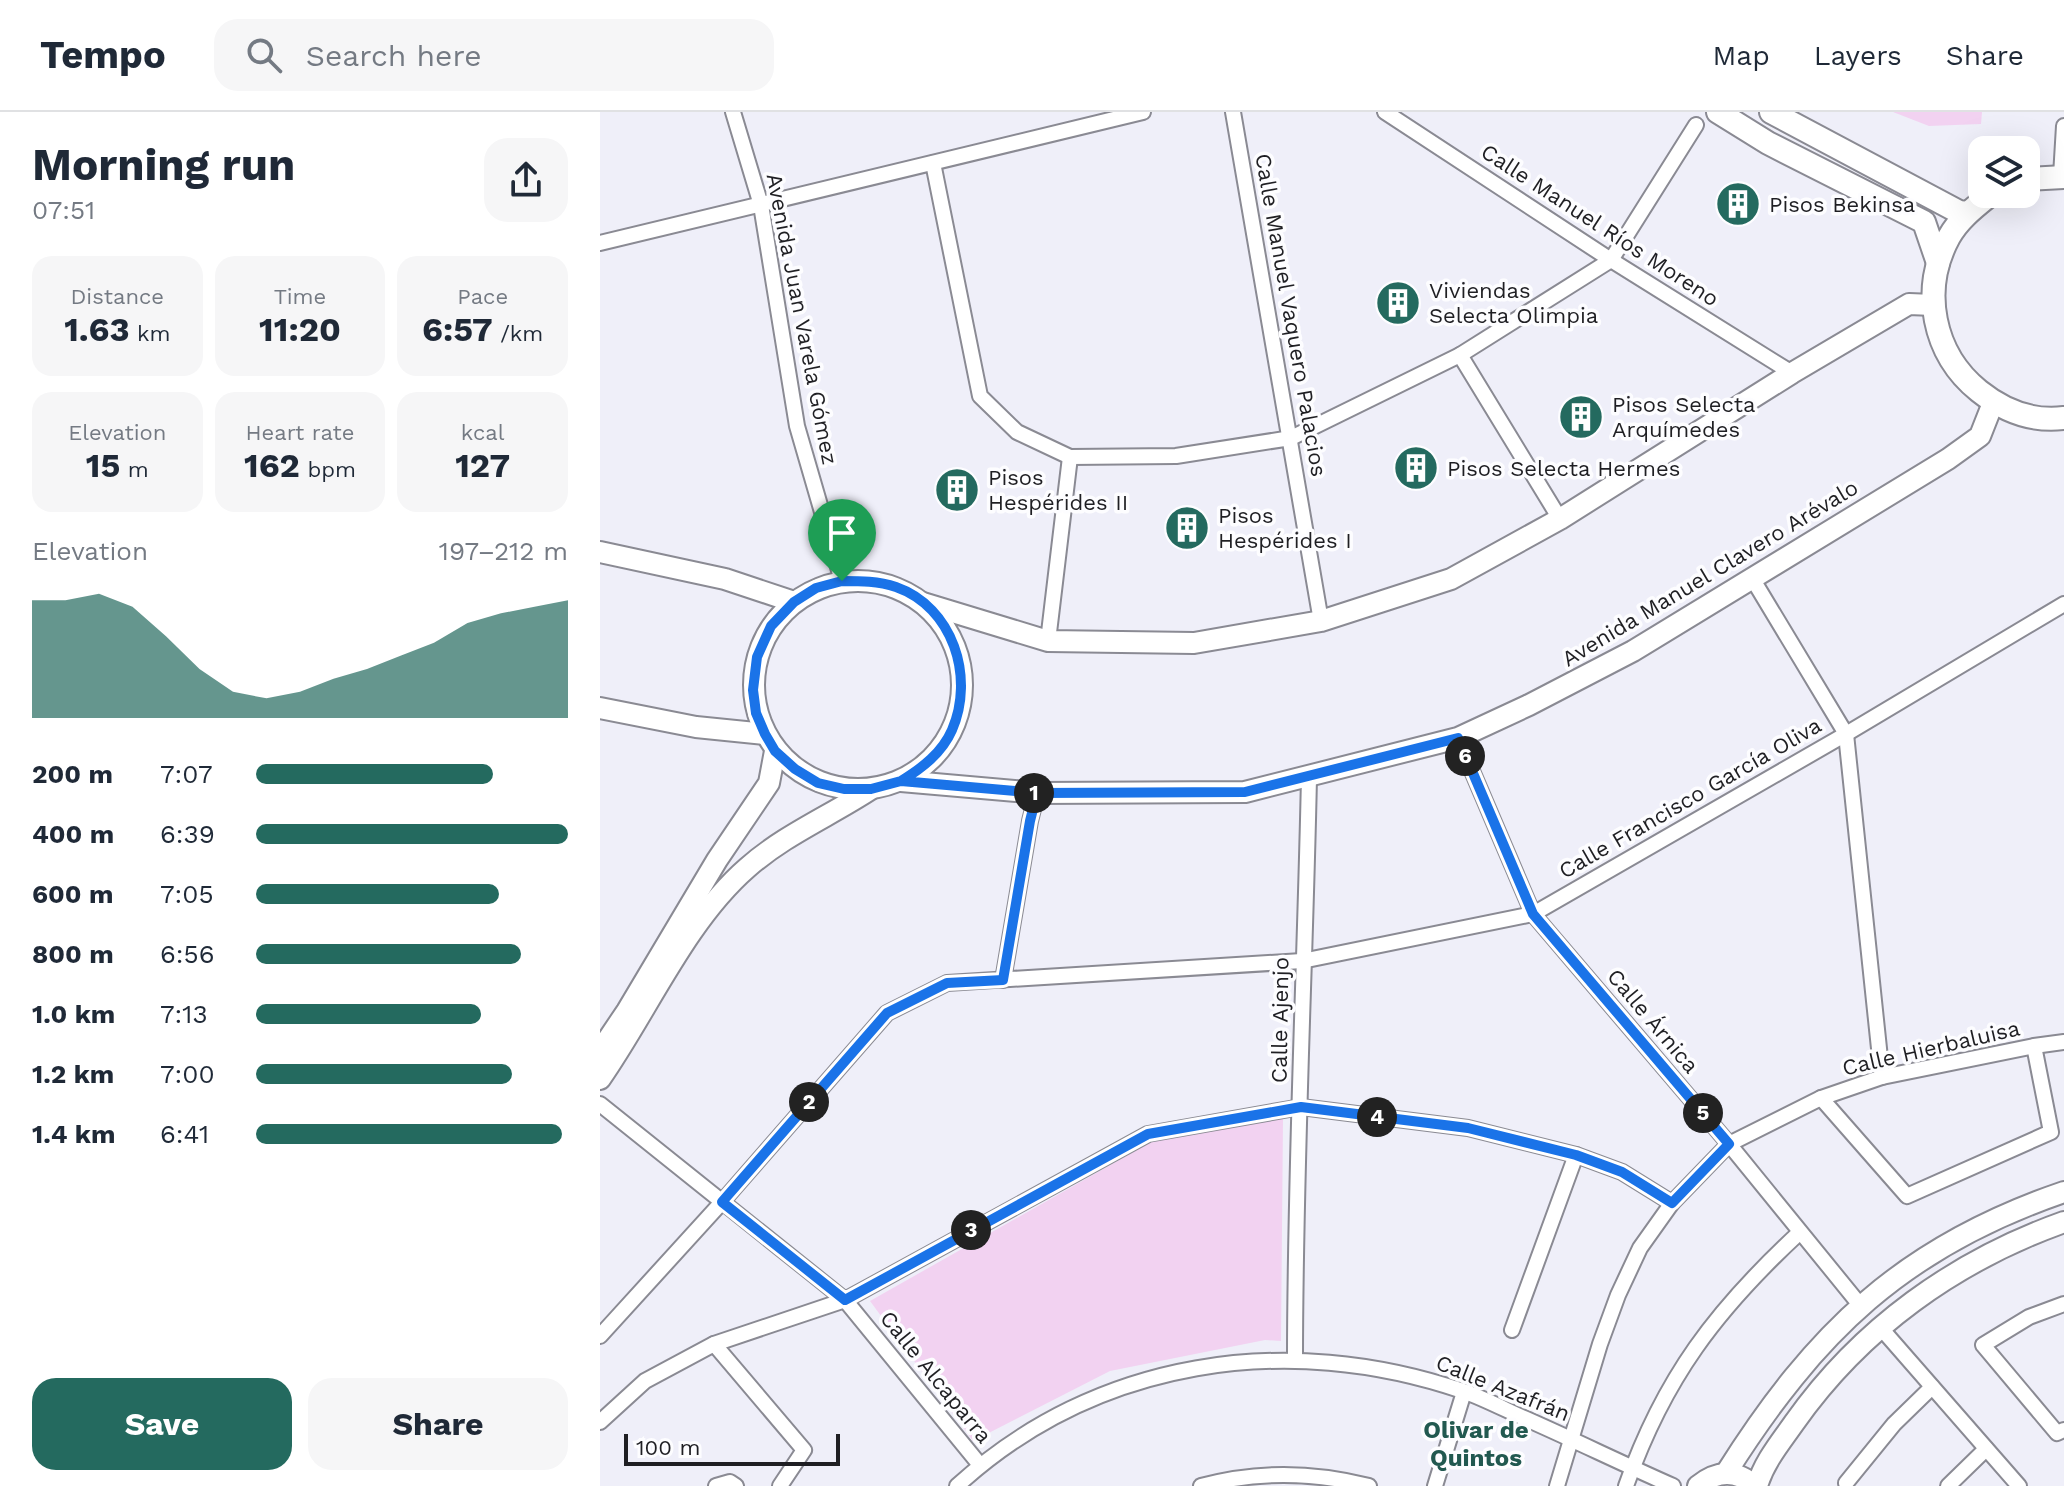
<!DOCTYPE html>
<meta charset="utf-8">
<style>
body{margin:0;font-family:"Work Sans",sans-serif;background:#f6f6f7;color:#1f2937;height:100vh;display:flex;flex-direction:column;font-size:30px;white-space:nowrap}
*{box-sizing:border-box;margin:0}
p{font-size:26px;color:#747a83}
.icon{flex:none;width:44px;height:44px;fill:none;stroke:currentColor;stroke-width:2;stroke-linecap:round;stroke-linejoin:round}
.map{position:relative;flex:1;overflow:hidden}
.drawer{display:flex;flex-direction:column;background:#fff;width:600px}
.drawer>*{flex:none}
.buttons{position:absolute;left:1368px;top:24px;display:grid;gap:16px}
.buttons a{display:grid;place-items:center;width:72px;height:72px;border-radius:16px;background:#fff;box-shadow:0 8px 32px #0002;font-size:40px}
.scale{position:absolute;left:24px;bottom:20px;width:216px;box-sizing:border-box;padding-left:8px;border:4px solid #1f1f23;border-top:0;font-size:22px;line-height:28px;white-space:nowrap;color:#1f1f23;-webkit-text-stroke:6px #fdfdff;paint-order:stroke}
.pin{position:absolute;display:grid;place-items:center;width:68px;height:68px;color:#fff;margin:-82px -34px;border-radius:50% 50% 50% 0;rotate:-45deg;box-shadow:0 0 8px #0007}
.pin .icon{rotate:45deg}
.km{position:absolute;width:40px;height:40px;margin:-20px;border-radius:50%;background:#222;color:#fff;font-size:22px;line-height:40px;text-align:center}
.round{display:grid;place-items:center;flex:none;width:84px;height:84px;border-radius:24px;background:#f6f6f7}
.overview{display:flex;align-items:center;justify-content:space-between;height:136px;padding:0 32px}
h1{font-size:44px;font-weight:700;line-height:60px}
.figures{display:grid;grid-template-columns:repeat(3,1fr);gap:12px;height:136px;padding:8px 32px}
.figures div{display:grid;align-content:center;border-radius:20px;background:#f6f6f7;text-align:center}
.figures b{font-size:34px;font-weight:700}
.figures small{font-size:22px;font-weight:400}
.figures p{font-size:22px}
.chart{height:224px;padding:16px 32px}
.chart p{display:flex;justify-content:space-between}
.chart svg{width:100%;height:144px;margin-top:8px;fill:#246a5f;opacity:.7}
.primary-button{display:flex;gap:16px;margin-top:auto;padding:16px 32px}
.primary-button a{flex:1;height:92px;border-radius:24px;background:#246a5f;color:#fff;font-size:32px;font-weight:700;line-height:92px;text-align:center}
.primary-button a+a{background:#f6f6f7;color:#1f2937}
ul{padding:0 32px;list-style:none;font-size:26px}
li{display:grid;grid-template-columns:128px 96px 1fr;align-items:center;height:60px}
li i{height:20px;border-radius:10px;background:#246a5f}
header{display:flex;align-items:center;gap:48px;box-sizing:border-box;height:112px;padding:0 40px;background:#fff;border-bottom:2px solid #e0e1e3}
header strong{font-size:38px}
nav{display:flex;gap:44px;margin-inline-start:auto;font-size:28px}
.search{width:560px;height:72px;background:#f6f6f7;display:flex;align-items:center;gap:20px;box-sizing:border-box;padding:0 28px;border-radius:24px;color:#747a83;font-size:30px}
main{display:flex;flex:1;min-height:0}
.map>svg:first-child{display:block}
.green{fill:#f2d2f1}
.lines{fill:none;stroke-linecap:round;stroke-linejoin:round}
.street-casing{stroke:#8a8a93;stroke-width:18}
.secondary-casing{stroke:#8a8a93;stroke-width:24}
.primary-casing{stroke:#8a8a93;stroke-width:26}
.street{stroke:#fff;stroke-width:14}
.secondary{stroke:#fff;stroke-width:20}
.primary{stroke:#fff;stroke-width:22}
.route-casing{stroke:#fff;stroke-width:16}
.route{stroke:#1a73e8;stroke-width:10}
.labels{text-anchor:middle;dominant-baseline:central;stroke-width:7;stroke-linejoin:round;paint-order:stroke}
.poi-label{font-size:22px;fill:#1f1f23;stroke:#fdfdff;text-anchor:start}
.street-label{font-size:22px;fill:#1f1f23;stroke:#fdfdff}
.neighbourhood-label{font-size:24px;font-weight:bold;fill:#225950;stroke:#fdfdff}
</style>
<header>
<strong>Tempo</strong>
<div class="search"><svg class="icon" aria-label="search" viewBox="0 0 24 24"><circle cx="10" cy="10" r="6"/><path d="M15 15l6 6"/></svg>Search here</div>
<nav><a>Map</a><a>Layers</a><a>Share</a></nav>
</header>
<main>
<section class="drawer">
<div class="overview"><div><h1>Morning run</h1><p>07:51</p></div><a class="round"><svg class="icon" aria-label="share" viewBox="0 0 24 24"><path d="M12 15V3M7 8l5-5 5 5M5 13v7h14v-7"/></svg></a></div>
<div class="figures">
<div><p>Distance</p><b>1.63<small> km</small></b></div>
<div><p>Time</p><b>11:20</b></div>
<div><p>Pace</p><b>6:57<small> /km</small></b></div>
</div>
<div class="figures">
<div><p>Elevation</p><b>15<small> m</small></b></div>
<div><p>Heart rate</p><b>162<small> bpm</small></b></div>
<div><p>kcal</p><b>127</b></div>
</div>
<div class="chart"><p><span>Elevation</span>197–212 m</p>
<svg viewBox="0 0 160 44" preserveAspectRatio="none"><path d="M0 44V8L10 8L20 6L30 10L40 19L50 29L60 36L70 38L80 36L90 32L100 29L110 25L120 21L130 15L140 12L150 10L160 8V44z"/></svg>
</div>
<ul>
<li><b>200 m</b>7:07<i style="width:76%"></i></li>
<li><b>400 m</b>6:39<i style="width:100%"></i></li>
<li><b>600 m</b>7:05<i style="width:78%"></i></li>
<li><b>800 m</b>6:56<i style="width:85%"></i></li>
<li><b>1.0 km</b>7:13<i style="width:72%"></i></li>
<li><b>1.2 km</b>7:00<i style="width:82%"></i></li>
<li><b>1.4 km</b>6:41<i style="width:98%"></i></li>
</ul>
<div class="primary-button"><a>Save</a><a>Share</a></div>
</section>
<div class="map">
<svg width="1464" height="1374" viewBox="0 0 1464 1374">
<rect width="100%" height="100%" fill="#efeff9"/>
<g class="green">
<polygon points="1293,0 1382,0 1381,12 1329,14"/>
<polygon points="683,1006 681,1229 665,1228 510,1259 373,1329 270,1189 551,1030"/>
</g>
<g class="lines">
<g class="street-casing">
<g id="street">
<polyline points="133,0 161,93 197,314 242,469"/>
<polyline points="633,0 721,509"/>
<polyline points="785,0 1011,148 1192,261"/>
<polyline points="333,51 380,284 417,320 470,345 576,344 691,326 860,243 1011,148 1096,13"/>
<polyline points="1461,64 1464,14"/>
<polyline points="0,131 543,0"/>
<polyline points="860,243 960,407"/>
<polyline points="1152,466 1246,622 1282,965"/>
<polyline points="448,529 470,345"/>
<polyline points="858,626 933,802 1129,1032 1260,1193"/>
<polyline points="403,868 430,709 437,681"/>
<polyline points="1221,986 1307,1084 1451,1020 1434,934"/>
<polyline points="0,992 245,1188 380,1353"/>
<polyline points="1464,1192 1429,1205 1383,1233 1457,1321 1464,1318"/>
<polyline points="1280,1215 1419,1374"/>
<polyline points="912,1218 976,1043"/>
<polyline points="0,1224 122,1090 287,901 347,871 702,849 933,802 1246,622 1464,492"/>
<polyline points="114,1232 204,1338 180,1374"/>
<path d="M 695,1247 C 695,1053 705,859 709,665"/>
<polyline points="0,1310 45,1269 114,1232 245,1188 548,1022 701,995 868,1016 976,1043 1022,1060 1072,1091"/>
<polyline points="1246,1371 1294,1312 1332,1275"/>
<polyline points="116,1374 130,1370 136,1374"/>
<path d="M 357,1374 C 496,1247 687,1219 863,1279 C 883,1286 904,1297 924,1306 C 974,1328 1023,1352 1073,1374"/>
<path d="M 601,1374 C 656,1359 714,1360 769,1374"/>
<polyline points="835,1374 864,1280"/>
<polyline points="957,1374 1000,1232 1018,1183 1040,1136 1072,1091 1129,1032 1221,986 1282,965 1434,934 1464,930"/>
<path d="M 1026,1374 C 1064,1266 1116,1198 1199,1121"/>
<polyline points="1348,1374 1386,1337"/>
</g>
</g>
<g class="secondary-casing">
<g id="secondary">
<polyline points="0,440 125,467 194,490"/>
<circle cx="258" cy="573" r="104"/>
<polyline points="323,491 448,529 594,531 721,509 851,467 960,407 1192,261 1309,192 1333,193"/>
<polyline points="0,596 96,615 165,622"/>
<polyline points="301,669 437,681 645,680 858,626 929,593 1033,539 1348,347 1380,324 1393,291"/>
<polyline points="0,939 27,899 117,748 169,671 175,639"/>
<path d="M 0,967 C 47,900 85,810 147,756 C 184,723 230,704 271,677"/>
<path d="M 1126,1361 C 1215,1220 1303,1135 1464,1080"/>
<path d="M 1098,1374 C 1116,1359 1137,1357 1154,1374"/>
<path d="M 1157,1374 C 1164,1350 1180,1331 1194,1311 C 1261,1216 1355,1149 1464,1110"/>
</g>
</g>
<g class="primary-casing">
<g id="primary">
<polyline points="1118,0 1168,31 1324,110 1338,151"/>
<polyline points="1171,0 1359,100 1367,101"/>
<polyline points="1426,67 1464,65"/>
<path d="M 1391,82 C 1375,95 1359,107 1349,125 C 1320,178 1333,242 1379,279 C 1404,299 1432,310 1464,306"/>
</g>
</g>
<use href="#street" class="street"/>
<use href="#secondary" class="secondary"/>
<use href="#primary" class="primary"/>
</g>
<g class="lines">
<g class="route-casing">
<path id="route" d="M 242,469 C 261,469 278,469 296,475 C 353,495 375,565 352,618 C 342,641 322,656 301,669 L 437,681 L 430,709 L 403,868 L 347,871 L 287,901 L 122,1090 L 245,1188 L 548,1022 L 701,995 L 868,1016 L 976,1043 L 1022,1060 L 1072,1091 L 1129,1032 L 933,802 L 858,626 L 645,680 L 437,681 L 301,669 L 271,677 L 244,677 L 218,671 L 195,657 L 175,639 L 165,622 L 156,601 L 153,578 L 157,545 L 171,514 L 194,490 L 216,476 L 242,469"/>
</g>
<use href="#route" class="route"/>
</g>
<defs>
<g id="building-disc" transform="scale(2.3)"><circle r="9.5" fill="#246a5f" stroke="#fdfdff"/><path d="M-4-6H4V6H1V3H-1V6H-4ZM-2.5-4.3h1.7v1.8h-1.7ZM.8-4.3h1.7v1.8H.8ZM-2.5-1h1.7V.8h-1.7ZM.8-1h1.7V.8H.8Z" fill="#fff"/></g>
</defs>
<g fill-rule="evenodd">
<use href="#building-disc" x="1138" y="92"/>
<use href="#building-disc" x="798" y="191"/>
<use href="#building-disc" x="981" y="305"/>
<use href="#building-disc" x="816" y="356"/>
<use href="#building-disc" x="357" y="378"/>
<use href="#building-disc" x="587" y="416"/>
</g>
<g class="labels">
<g class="poi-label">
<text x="1169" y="92">Pisos Bekinsa</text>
<text x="829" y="178">Viviendas<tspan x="829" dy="25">Selecta Olimpia</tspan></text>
<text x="1012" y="292">Pisos Selecta<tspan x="1012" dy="25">Arquímedes</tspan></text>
<text x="847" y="356">Pisos Selecta Hermes</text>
<text x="388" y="365">Pisos<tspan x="388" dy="25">Hespérides II</tspan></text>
<text x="618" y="403">Pisos<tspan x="618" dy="25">Hespérides I</tspan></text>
</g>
<g class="street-label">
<text transform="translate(1000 113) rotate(33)">Calle Manuel Ríos Moreno</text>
<text transform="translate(691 203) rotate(80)">Calle Manuel Vaquero Palacios</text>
<text transform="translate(202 207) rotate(79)">Avenida Juan Varela Gómez</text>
<text transform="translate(1110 461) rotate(-31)">Avenida Manuel Clavero Arévalo</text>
<text transform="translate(1090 686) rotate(-30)">Calle Francisco García Oliva</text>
<text transform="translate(680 908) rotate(-89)">Calle Ajenjo</text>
<text transform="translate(1053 909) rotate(50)">Calle Árnica</text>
<text transform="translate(1331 936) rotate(-13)">Calle Hierbaluisa</text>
<text transform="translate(336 1265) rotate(51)">Calle Alcaparra</text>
<text transform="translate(903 1276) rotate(22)">Calle Azafrán</text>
</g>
<g class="neighbourhood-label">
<text x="876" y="1318">Olivar de<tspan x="876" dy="28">Quintos</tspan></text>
</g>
</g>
</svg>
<div class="buttons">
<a><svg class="icon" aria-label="layers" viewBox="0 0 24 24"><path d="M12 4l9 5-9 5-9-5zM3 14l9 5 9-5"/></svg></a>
</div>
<div class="scale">100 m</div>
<div class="pin" style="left:242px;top:469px;background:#1e9e55"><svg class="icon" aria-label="arrive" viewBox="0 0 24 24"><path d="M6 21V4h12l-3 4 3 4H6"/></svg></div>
<b class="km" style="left:434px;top:681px">1</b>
<b class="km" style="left:209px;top:990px">2</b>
<b class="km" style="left:371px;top:1118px">3</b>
<b class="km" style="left:777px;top:1005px">4</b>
<b class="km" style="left:1103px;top:1001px">5</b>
<b class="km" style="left:865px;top:644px">6</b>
</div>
</main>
